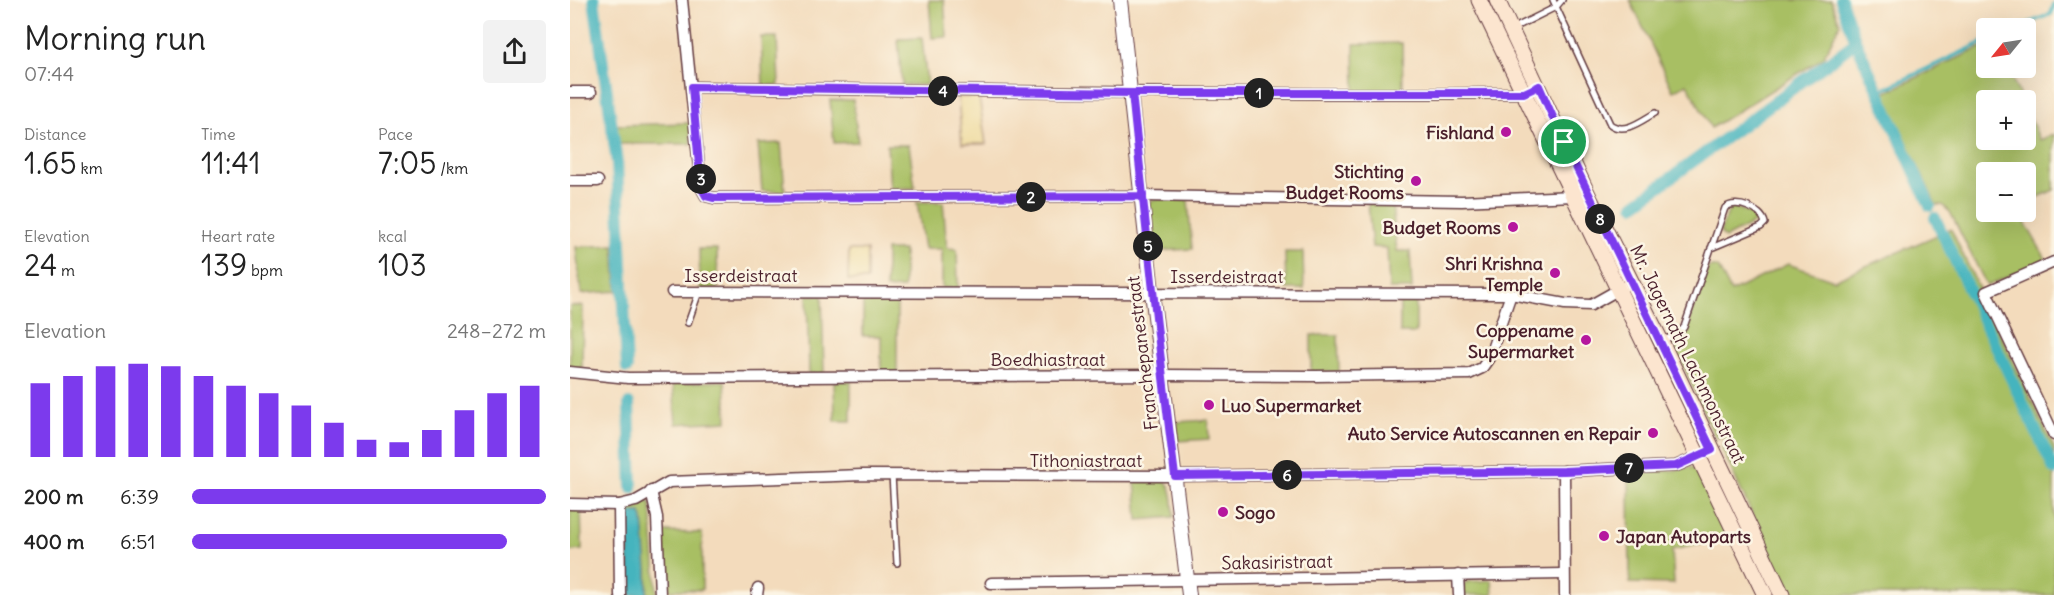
<!DOCTYPE html>
<meta charset="utf-8">
<style>
body{margin:0;font-family:Delius,sans-serif;background:#f2f2f2;color:#222;height:100vh;display:flex;flex-direction:column;font-size:22px;white-space:nowrap}
*{box-sizing:border-box;margin:0}
p{font-size:20px;color:#767676}
.icon{flex:none;width:33px;height:33px;fill:none;stroke:currentColor;stroke-width:2;stroke-linecap:round;stroke-linejoin:round}
.map{position:relative;flex:1;overflow:hidden}
.details{display:flex;flex-direction:column;background:#fff;width:570px}
.details>*{flex:none}
.needle{width:39px;rotate:240deg}
.buttons{position:absolute;left:1406px;top:18px;display:grid;gap:12px}
.buttons a{display:grid;place-items:center;width:60px;height:60px;border-radius:6px;background:#fff;box-shadow:0 6px 24px #0002;font-size:30px}
.pin{position:absolute;display:grid;place-items:center;width:51px;height:51px;color:#fff;margin:-26px;border:3px solid #fff;border-radius:50%;box-shadow:0 2px 6px #0007}
.km{position:absolute;width:30px;height:30px;margin:-15px;border-radius:50%;background:#222;color:#fff;font-size:16px;line-height:30px;text-align:center}
.round{display:grid;place-items:center;flex:none;width:63px;height:63px;border-radius:6px;background:#f2f2f2}
.summary{display:flex;align-items:center;justify-content:space-between;height:102px;padding:0 24px}
h1{font-size:33px;font-weight:600;line-height:45px}
.metrics{display:grid;grid-template-columns:repeat(3,1fr);gap:9px;height:102px;padding:6px 24px}
.metrics div{display:grid;align-content:center}
.metrics b{font-size:30px;font-weight:600}
.metrics small{font-size:16px;font-weight:400}
.metrics p{font-size:16px}
.chart{height:168px;padding:12px 24px}
.chart p{display:flex;justify-content:space-between}
.chart svg{width:100%;height:108px;margin-top:6px;stroke:#7c3aed;stroke-width:6}
ul{padding:0 24px;list-style:none;font-size:20px}
li{display:grid;grid-template-columns:96px 72px 1fr;align-items:center;height:45px}
li i{height:15px;border-radius:8px;background:#7c3aed}
main{display:flex;flex:1;min-height:0}
.map>svg:first-child{display:block}
.green{fill:#a8bf64;stroke:#796f48;stroke-width:1.5}
.sand{fill:#eeda9e;stroke:#9c7c64;stroke-width:1.5}
.water{fill:#45b4be;stroke:#486a74;stroke-width:1.5}
.lines{fill:none;stroke-linecap:round;stroke-linejoin:round}
.stream{stroke:#45b4be;stroke-width:4}
.canal{stroke:#45b4be;stroke-width:12}
.service-casing{stroke:#633b41;stroke-width:8}
.minor-casing{stroke:#633b41;stroke-width:13}
.tertiary-casing{stroke:#633b41;stroke-width:16}
.secondary-casing{stroke:#633b41;stroke-width:17}
.service{stroke:#fff;stroke-width:5}
.minor{stroke:#fff;stroke-width:10}
.tertiary{stroke:#fff;stroke-width:14}
.secondary{stroke:#fce5cf;stroke-width:15}
.route-casing{stroke:#fff;stroke-width:12}
.route{stroke:#7c3aed;stroke-width:8}
.poi-dot{fill:#b5179e;stroke:#fcf5e5;stroke-width:2}
.labels{text-anchor:middle;dominant-baseline:central;stroke-width:5;stroke-linejoin:round;paint-order:stroke}
.poi-label{font-size:18px;font-weight:bold;fill:#4a1f2b;stroke:#fcf5e5;text-anchor:end}
.street-label{font-size:18px;fill:#4a1f2b;stroke:#fcf5e5}
</style>
<main>
<section class="details">
<div class="summary"><div><h1>Morning run</h1><p>07:44</p></div><a class="round"><svg class="icon" aria-label="share" viewBox="0 0 24 24"><path d="M12 15V3M7 8l5-5 5 5M5 13v7h14v-7"/></svg></a></div>
<div class="metrics">
<div><p>Distance</p><b>1.65<small> km</small></b></div>
<div><p>Time</p><b>11:41</b></div>
<div><p>Pace</p><b>7:05<small> /km</small></b></div>
</div>
<div class="metrics">
<div><p>Elevation</p><b>24<small> m</small></b></div>
<div><p>Heart rate</p><b>139<small> bpm</small></b></div>
<div><p>kcal</p><b>103</b></div>
</div>
<div class="chart"><p><span>Elevation</span>248–272 m</p>
<svg viewBox="0 0 160 44" preserveAspectRatio="none"><path d="M5 44V14M15 44V11M25 44V7M35 44V6M45 44V7M55 44V11M65 44V15M75 44V18M85 44V23M95 44V30M105 44V37M115 44V38M125 44V33M135 44V25M145 44V18M155 44V15"/></svg>
</div>
<ul>
<li><b>200 m</b>6:39<i style="width:100%"></i></li>
<li><b>400 m</b>6:51<i style="width:89%"></i></li>
</ul>
</section>
<div class="map">
<svg width="1484" height="595" viewBox="0 0 1484 595">
<rect width="100%" height="100%" fill="#fcf5e5"/>
<filter id="ink" filterUnits="userSpaceOnUse"><feTurbulence type="fractalNoise" baseFrequency=".0167" numOctaves="2"/><feDisplacementMap in="SourceGraphic" scale="12" xChannelSelector="R" yChannelSelector="G"/><feConvolveMatrix kernelMatrix="1 2 1 2 8 2 1 2 1" color-interpolation-filters="sRGB"/></filter>
<filter id="wash" filterUnits="userSpaceOnUse"><feTurbulence type="fractalNoise" baseFrequency=".008" numOctaves="4" result="noise"/><feDisplacementMap in="SourceGraphic" scale="24" xChannelSelector="R" yChannelSelector="G"/><feGaussianBlur stdDeviation="1.35" result="paint"/><feColorMatrix in="noise" values="0 0 0 0 0 0 0 0 0 0 0 0 0 0 0 0 0 1.4 0 .05"/><feComposite in="paint" operator="in"/></filter>
<g filter="url(#wash)">
<rect width="100%" height="100%" fill="#f3dbbc"/>
<g class="green">
<polygon points="359,0 374,0 377,37 362,38"/>
<polygon points="1060,0 1261,0 1270,24 1253,58 1141,128 1117,84 1103,91"/>
<polygon points="191,37 207,37 209,85 193,86"/>
<polygon points="352,38 357,85 332,85 328,39"/>
<polygon points="832,43 833,91 785,92 784,44"/>
<polygon points="1416,45 1416,68 1437,68 1452,100 1416,100 1416,140 1455,140 1455,107 1470,140 1484,134 1484,190 1455,203 1455,172 1416,172 1416,212 1449,212 1476,259 1417,286 1380,212 1372,205 1366,205 1314,93"/>
<polygon points="260,100 283,100 288,142 264,143"/>
<polygon points="120,123 121,144 49,144 46,125"/>
<polygon points="211,143 215,192 192,191 188,144"/>
<polygon points="317,145 339,145 345,188 320,188"/>
<polygon points="585,199 618,200 622,249 585,251 579,202"/>
<polygon points="347,202 373,202 377,248 387,249 388,288 372,288 372,249 354,249"/>
<polygon points="798,203 822,204 827,251 840,251 842,289 819,289 817,248 802,247"/>
<polygon points="1164,207 1186,216 1187,220 1186,222 1155,238 1150,232 1159,210"/>
<polygon points="1381,229 1484,448 1484,595 1219,595 1152,449 1154,443 1157,441 1155,437 1147,438 1143,433 1111,361 1107,362 1100,344 1114,333 1137,269 1140,267 1147,267 1149,269 1161,292 1218,264 1264,280"/>
<polygon points="44,245 47,291 11,294 6,247"/>
<polygon points="129,249 147,249 148,289 130,289"/>
<polygon points="316,250 334,250 334,288 316,289"/>
<polygon points="715,252 733,252 734,289 716,289"/>
<polygon points="237,295 252,295 254,374 239,374"/>
<polygon points="846,295 846,333 830,333 830,296"/>
<polygon points="293,301 327,301 327,373 311,373 311,336 293,336"/>
<polygon points="0,306 13,306 12,368 0,368"/>
<polygon points="741,335 768,335 769,372 741,372"/>
<polygon points="155,381 157,421 106,424 103,383"/>
<polygon points="264,381 281,381 281,421 265,421"/>
<polygon points="638,420 639,439 608,441 607,422"/>
<polygon points="1118,467 1124,468 1127,472 1161,538 1102,550 1104,584 1060,583 1059,474 1105,470"/>
<path d="M 565,481 L 595,481 C 604,489 603,505 604,517 L 568,520 Z"/>
<polygon points="75,496 81,505 87,595 77,595 77,570 60,574 60,595 55,595 55,509"/>
<polygon points="11,505 12,550 0,551 0,506"/>
<polygon points="92,532 132,533 132,590 94,590"/>
<polygon points="922,580 923,595 893,595 893,587 896,582"/>
</g>
<g class="sand">
<polygon points="388,97 409,97 416,144 392,144"/>
<polygon points="279,250 297,250 297,280 278,280"/>
</g>
<polygon class="water" points="61,513 71,513 73,519 77,570 77,595 60,595 57,522"/>
<g class="lines">
<g class="stream">
<polyline points="1447,28 1481,14 1484,4"/>
<polyline points="1308,92 1416,41"/>
</g>
<g class="canal">
<polyline points="24,0 47,163 57,368"/>
<polyline points="1271,0 1286,42 1360,206"/>
<polyline points="1064,205 1286,42"/>
<polyline points="1365,218 1484,469"/>
<polyline points="59,404 62,488"/>
</g>
</g>
</g>
<g filter="url(#ink)">
<g class="lines">
<g class="service-casing">
<g id="service">
<path d="M 983,0 L 1040,124 C 1054,135 1071,121 1085,113"/>
<polyline points="942,29 986,7 992,0"/>
<polyline points="118,323 129,292"/>
<path d="M 1093,340 L 1109,334 L 1114,327 L 1155,208 C 1166,199 1192,209 1195,223 L 1191,227 L 1141,248"/>
<polyline points="322,475 327,563"/>
</g>
</g>
<g class="minor-casing">
<g id="minor">
<polyline points="112,0 131,187 136,196 144,198 572,196 892,201 1003,196"/>
<path d="M 122,87 C 399,91 676,95 954,93 L 958,91"/>
<polyline points="0,92 21,92"/>
<polyline points="0,181 28,181"/>
<polyline points="1484,262 1416,292 1484,435"/>
<polyline points="102,292 941,294 995,304 1021,305 1053,287"/>
<polyline points="0,372 58,378 593,375 746,376 899,374 912,368 919,358 941,294"/>
<polyline points="994,471 995,595"/>
<polyline points="81,491 87,517 90,595"/>
<polyline points="0,504 49,505 66,501 99,482 292,475 605,476 994,471 1106,466 1134,454"/>
<polyline points="49,505 50,595"/>
<polyline points="888,575 889,595"/>
<polyline points="421,583 994,574"/>
<polyline points="187,595 188,588"/>
</g>
</g>
<g class="tertiary-casing">
<polyline id="tertiary" points="550,0 582,292 619,595"/>
</g>
<g class="secondary-casing">
<g id="secondary">
<polyline points="909,0 1195,595"/>
<polyline points="927,0 1021,201 1091,341 1212,595"/>
</g>
</g>
<use href="#service" class="service"/>
<use href="#minor" class="minor"/>
<use href="#tertiary" class="tertiary"/>
<use href="#secondary" class="secondary"/>
</g>
</g>
<g class="lines" filter="url(#ink)">
<g class="route-casing">
<path id="route" d="M 994,142 L 969,86 L 954,93 L 562,93 L 573,196 L 144,198 L 136,196 L 131,187 L 122,87 L 562,93 C 575,221 589,349 605,476 L 994,471 L 1106,466 L 1142,450 L 994,142"/>
</g>
<use href="#route" class="route"/>
</g>
<g class="poi-dot">
<circle cx="936" cy="132" r="6"/>
<circle cx="846" cy="181" r="6"/>
<circle cx="943" cy="227" r="6"/>
<circle cx="985" cy="273" r="6"/>
<circle cx="1016" cy="340" r="6"/>
<circle cx="639" cy="405" r="6"/>
<circle cx="1083" cy="433" r="6"/>
<circle cx="653" cy="512" r="6"/>
<circle cx="1034" cy="536" r="6"/>
</g>
<g class="labels">
<g class="poi-label">
<text x="924" y="132">Fishland</text>
<text x="834" y="171">Stichting<tspan x="834" dy="21">Budget Rooms</tspan></text>
<text x="931" y="227">Budget Rooms</text>
<text x="973" y="263">Shri Krishna<tspan x="973" dy="21">Temple</tspan></text>
<text x="1004" y="330">Coppename<tspan x="1004" dy="21">Supermarket</tspan></text>
<text x="651" y="405" text-anchor="start">Luo Supermarket</text>
<text x="1071" y="433">Auto Service Autoscannen en Repair</text>
<text x="665" y="512" text-anchor="start">Sogo</text>
<text x="1046" y="536" text-anchor="start">Japan Autoparts</text>
</g>
<g class="street-label">
<text x="171" y="275">Isserdeistraat</text>
<text x="657" y="276">Isserdeistraat</text>
<text transform="translate(572 353) rotate(-97)">Franchepanestraat</text>
<text transform="translate(1118 354) rotate(64)">Mr. Jagernath Lachmonstraat</text>
<text x="478" y="359">Boedhiastraat</text>
<text x="516" y="460">Tithoniastraat</text>
<text transform="translate(707 562) rotate(-1)">Sakasiristraat</text>
</g>
</g>
</svg>
<div class="buttons">
<a><svg class="needle" viewBox="-14 -14 28 28"><path d="M0-13l5 13h-10z" fill="#e53935"/><path d="M0 13l5-13h-10z" fill="#767676"/></svg></a>
<a>+</a>
<a>−</a>
</div>
<div class="pin" style="left:994px;top:142px;background:#1e9e55"><svg class="icon" aria-label="arrive" viewBox="0 0 24 24"><path d="M6 21V4h12l-3 4 3 4H6"/></svg></div>
<b class="km" style="left:689px;top:93px">1</b>
<b class="km" style="left:461px;top:197px">2</b>
<b class="km" style="left:131px;top:179px">3</b>
<b class="km" style="left:373px;top:91px">4</b>
<b class="km" style="left:578px;top:246px">5</b>
<b class="km" style="left:717px;top:475px">6</b>
<b class="km" style="left:1059px;top:468px">7</b>
<b class="km" style="left:1030px;top:219px">8</b>
</div>
</main>
